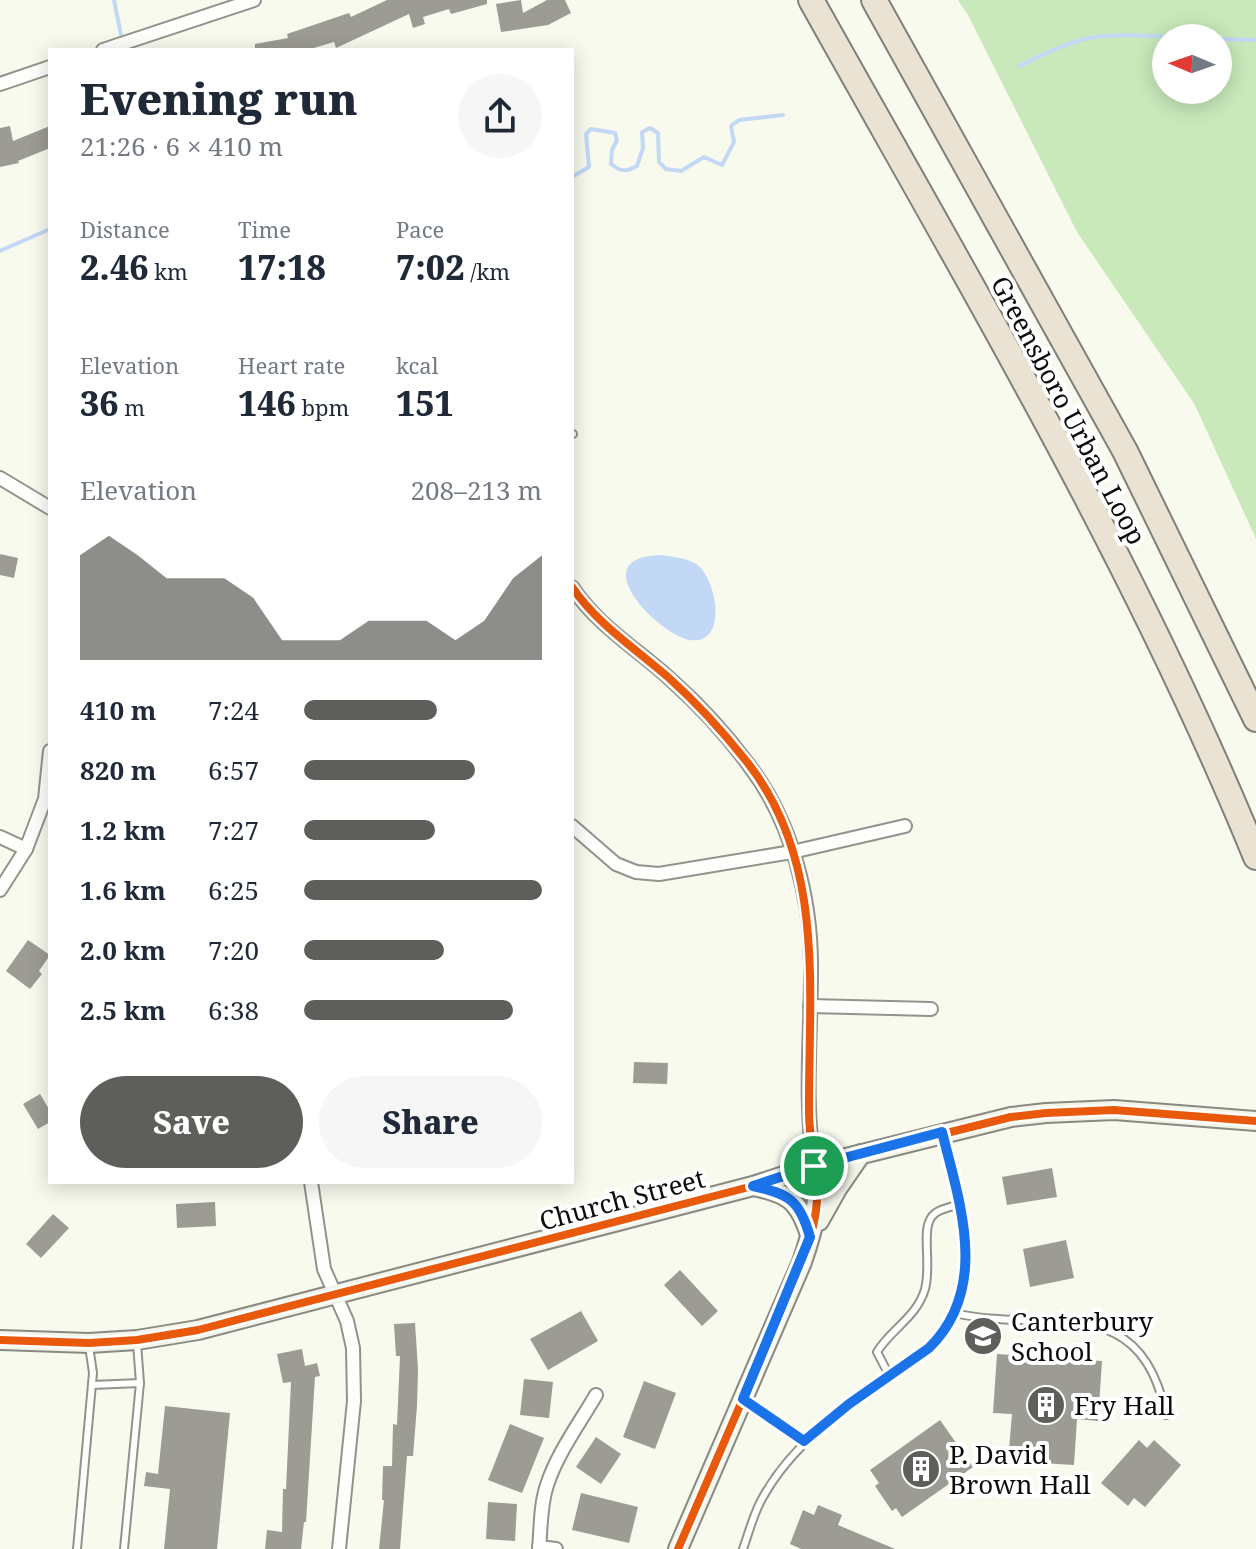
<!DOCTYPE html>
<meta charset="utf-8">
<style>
body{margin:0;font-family:"Noto Serif",serif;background:#f6f6f7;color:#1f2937;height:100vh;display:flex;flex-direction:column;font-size:30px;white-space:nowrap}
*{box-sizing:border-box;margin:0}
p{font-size:26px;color:#747a83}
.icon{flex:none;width:44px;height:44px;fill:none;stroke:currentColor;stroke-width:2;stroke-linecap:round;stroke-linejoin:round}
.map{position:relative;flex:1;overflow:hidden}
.details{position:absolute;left:48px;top:48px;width:526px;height:1136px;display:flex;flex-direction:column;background:#fff;border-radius:0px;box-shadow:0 4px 20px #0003}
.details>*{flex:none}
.needle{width:52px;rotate:272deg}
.controls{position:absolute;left:1152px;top:24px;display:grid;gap:16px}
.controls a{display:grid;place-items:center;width:80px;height:80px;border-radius:50%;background:#fff;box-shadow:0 4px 20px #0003;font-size:40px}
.pin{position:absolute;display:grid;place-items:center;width:68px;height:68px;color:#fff;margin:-34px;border:4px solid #fff;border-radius:50%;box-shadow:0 2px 8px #0007}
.round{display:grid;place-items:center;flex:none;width:84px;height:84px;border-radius:42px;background:#f6f6f7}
.head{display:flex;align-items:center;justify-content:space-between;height:136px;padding:0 32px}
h1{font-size:44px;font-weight:800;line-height:60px}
.stats{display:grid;grid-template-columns:repeat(3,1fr);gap:12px;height:136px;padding:8px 32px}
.stats div{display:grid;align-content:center}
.stats b{font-size:34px;font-weight:800}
.stats small{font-size:22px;font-weight:400}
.stats p{font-size:22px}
.chart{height:224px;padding:16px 32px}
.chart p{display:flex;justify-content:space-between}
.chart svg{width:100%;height:144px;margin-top:8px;fill:#5e5f5a;opacity:.7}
.primary-button{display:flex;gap:16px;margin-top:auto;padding:16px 32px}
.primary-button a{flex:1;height:92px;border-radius:48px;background:#5e5f5a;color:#fff;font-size:32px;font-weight:800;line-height:92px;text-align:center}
.primary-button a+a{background:#f6f6f7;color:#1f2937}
ul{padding:0 32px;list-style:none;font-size:26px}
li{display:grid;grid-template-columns:128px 96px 1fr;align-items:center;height:60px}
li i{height:20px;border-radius:10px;background:#5e5f5a}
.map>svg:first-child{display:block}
.forest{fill:#c9e9bb;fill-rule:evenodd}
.water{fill:#c3d8f5}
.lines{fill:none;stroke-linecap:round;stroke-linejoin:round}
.stream{stroke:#c3d8f5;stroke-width:4}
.building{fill:#9c9b94}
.lane-casing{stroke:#92938d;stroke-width:10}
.street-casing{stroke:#92938d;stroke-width:16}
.secondary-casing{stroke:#898984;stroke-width:22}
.highway-casing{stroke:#7f807a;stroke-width:28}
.lane{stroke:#fefefc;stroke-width:6}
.street{stroke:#fefefc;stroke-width:12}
.secondary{stroke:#f3f4e8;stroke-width:18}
.highway{stroke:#eae3d3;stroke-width:24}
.cycleway-casing{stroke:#fff;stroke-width:13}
.cycleway{stroke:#e8590c;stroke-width:8}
.route-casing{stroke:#fff;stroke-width:16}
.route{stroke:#1a73e8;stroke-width:10}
.labels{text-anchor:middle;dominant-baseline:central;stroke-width:8;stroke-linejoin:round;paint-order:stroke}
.street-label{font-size:26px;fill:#0b0b0b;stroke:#fff}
.poi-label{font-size:26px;fill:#0b0b0b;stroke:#fff;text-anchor:start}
</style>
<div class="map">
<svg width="1256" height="1549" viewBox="0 0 1256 1549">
<rect width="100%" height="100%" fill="#f9faee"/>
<path class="forest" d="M 958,0 L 1256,0 L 1256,539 L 1195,405 L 1077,232 L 968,15 ZM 1166,38 L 1218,38 L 1218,90 L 1166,90 Z"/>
<path class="water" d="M 661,555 C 673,557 685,557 696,564 C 717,577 729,646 690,640 C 661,636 580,557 661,555 Z"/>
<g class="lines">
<g class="stream">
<polyline points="114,0 124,50"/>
<polyline points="1218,39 1256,40"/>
<path d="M 1019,66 C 1043,55 1068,41 1095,37 C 1128,33 1162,37 1195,38"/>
<path d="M 572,177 L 589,167 L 586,134 L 591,129 L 615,133 L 617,140 L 612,150 L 611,164 C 621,172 626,172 637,166 L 643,148 L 642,132 L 650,128 L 658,133 L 659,162 L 666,169 L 681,171 L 704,157 L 722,165 L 734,142 L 731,126 L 739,120 L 783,115"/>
<polyline points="0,251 50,229"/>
</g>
</g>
<g class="building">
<polygon points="387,0 487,0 487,4 451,14 449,9 423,17 425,24 413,28 409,14 336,48 334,42 307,50 255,50 255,44 288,38 287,34 349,13 351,17"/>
<polygon points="521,0 523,13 547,0 565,0 571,13 548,25 501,32 496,4"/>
<polygon points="10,126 13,141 50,126 50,148 18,161 19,163 0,167 0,128"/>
<polygon points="0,554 18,558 14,578 0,575"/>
<polygon points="28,940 50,955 39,971 42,974 30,989 6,971"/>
<polygon points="634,1062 668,1063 667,1084 633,1083"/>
<polygon points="40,1094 50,1111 50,1122 38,1129 23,1104"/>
<polygon points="1052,1168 1057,1197 1007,1205 1002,1177"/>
<polygon points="215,1202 216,1226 177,1228 176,1204"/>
<polygon points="53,1214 69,1228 41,1258 26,1244"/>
<polygon points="1066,1240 1074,1278 1030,1287 1023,1249"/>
<polygon points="680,1270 718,1311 702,1326 664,1285"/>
<polygon points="581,1311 598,1341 548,1370 530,1339"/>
<polygon points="415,1323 418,1369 417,1406 413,1456 407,1456 400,1549 379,1549 384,1500 382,1500 383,1466 392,1466 393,1424 397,1425 400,1356 396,1356 394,1324"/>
<polygon points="302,1349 305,1366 317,1363 320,1376 315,1377 306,1522 304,1522 301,1549 265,1549 267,1530 282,1532 283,1489 286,1489 291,1382 283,1383 277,1354"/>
<polygon points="997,1354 1102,1361 1098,1421 1077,1419 1074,1465 1008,1461 1012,1414 993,1413"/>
<polygon points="524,1379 553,1382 549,1418 520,1415"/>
<polygon points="644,1381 676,1393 655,1449 623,1437"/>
<polygon points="165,1406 230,1413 217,1549 164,1549 170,1489 144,1486 146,1472 158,1474"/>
<polygon points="940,1420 973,1467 902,1517 896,1508 892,1511 875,1486 879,1483 870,1470"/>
<polygon points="510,1424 544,1438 522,1493 488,1480"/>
<polygon points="596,1437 621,1454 601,1484 576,1467"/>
<polygon points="1139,1440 1147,1448 1154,1440 1181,1465 1145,1507 1134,1498 1128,1506 1101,1483"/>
<polygon points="581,1493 638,1507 629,1543 572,1530"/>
<polygon points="488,1502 517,1504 515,1541 486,1539"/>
<polygon points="818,1505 842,1515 838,1525 895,1549 801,1549 790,1544 803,1510 814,1515"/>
</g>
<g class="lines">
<g class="lane-casing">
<g id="lane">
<polyline points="572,434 573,434"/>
<path d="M 955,1313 C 1045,1335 1140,1286 1166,1415"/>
<polyline points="137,1343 140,1383"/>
<path d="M 890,1377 L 877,1352 C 891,1329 917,1317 925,1289 C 931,1267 923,1236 929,1222 C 933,1209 949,1208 960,1204"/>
<polyline points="92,1385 140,1383 124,1549"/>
<polyline points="746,1401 804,1441"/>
<polyline points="77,1549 93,1373 89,1346"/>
<path d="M 743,1549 C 749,1532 754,1512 763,1497 C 801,1429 869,1394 929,1348 C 989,1290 960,1206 943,1136"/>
</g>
</g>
<g class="street-casing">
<g id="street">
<polyline points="103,50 254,0"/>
<polyline points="0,84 50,67"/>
<polyline points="0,478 50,508"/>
<path d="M 572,587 C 597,625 637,649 670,679 C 697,703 726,734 748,764 C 792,821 812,900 811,971 C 811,1036 804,1101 814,1166"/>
<polyline points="572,826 616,864 636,872 659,874 792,852 905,826"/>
<polyline points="0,837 26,849"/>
<polyline points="0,890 26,849 45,799 50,751"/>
<polyline points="810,1006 931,1009"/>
<polyline points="311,1182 324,1269 347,1321 353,1348 354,1401 339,1549"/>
<polyline points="539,1547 556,1549"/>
<path d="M 539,1549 C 541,1528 540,1506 547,1485 C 557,1454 579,1424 596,1395"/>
</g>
</g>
<g class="secondary-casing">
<g id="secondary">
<path d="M 753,1186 C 788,1193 799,1200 810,1235"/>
<polyline points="819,1221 837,1189 861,1154"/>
<polyline points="0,1340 89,1343 137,1340 198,1330 753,1186 814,1166 1011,1117 1046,1113 1114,1110 1256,1121"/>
<path d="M 678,1549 L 802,1262 C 813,1230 822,1199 814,1166"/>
</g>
</g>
<g class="highway-casing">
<g id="highway">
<path d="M 811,0 C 968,281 1134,559 1256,857"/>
<polyline points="874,0 1125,451 1256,719"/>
</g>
</g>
<use href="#lane" class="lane"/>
<use href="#street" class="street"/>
<use href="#secondary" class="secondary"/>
<use href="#highway" class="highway"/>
<g class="cycleway-casing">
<g id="cycleway">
<path d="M 572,587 C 597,624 636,649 669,678 C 697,703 724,733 747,762 C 827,863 808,994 809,1113 C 809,1139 817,1165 817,1191 C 818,1215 810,1239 802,1262 L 678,1549"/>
<polyline points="0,1340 89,1343 137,1340 198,1330 753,1186 814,1166 1011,1117 1046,1113 1114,1110 1256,1121"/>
</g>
</g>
<use href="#cycleway" class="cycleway"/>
</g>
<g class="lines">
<g class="route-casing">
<path id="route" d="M 942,1132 C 960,1204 990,1288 929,1348 L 849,1404 L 804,1441 L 743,1399 L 810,1237 C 800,1201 790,1194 753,1186 L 814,1166 Z"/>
</g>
<use href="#route" class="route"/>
</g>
<defs>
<g id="school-disc" transform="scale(2)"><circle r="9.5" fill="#5e5f5a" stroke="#fff"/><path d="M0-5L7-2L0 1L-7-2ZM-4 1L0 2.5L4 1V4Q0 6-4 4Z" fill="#fff"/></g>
<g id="building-disc" transform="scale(2)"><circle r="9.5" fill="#5e5f5a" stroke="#fff"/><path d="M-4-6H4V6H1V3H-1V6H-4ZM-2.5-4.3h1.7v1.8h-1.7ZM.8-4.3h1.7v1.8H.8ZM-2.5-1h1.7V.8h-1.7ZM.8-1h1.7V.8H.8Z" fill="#fff"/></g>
</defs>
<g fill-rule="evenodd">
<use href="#school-disc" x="983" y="1336"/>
<use href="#building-disc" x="1046" y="1405"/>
<use href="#building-disc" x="921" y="1469"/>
</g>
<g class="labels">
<g class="street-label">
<text transform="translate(1069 410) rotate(62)">Greensboro Urban Loop</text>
<text transform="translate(622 1199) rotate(-15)">Church Street</text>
</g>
<g class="poi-label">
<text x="1011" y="1321">Canterbury<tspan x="1011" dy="30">School</tspan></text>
<text x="1074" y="1405">Fry Hall</text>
<text x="949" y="1454">P. David<tspan x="949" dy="30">Brown Hall</tspan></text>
</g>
</g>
</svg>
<div class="controls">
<a><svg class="needle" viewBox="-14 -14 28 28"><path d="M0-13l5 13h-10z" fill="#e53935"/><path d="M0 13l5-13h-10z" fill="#747a83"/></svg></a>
</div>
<div class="pin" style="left:814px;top:1166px;background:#1e9e55"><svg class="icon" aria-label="arrive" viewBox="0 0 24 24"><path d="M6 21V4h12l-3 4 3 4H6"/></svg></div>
<section class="details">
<div class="head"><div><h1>Evening run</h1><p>21:26 · 6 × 410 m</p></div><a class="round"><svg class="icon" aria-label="share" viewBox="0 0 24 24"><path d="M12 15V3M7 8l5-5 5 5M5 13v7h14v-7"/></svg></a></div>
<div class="stats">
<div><p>Distance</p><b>2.46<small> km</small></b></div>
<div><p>Time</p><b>17:18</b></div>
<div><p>Pace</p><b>7:02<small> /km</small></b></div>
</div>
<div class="stats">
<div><p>Elevation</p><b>36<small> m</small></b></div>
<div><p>Heart rate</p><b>146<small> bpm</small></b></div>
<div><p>kcal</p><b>151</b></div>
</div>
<div class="chart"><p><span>Elevation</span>208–213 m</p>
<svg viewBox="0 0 160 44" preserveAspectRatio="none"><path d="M0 44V12L10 6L20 12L30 19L40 19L50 19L60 25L70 38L80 38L90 38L100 32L110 32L120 32L130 38L140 32L150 19L160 12V44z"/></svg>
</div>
<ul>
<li><b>410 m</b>7:24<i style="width:56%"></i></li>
<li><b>820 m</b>6:57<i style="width:72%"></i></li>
<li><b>1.2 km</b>7:27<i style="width:55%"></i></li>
<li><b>1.6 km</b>6:25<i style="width:100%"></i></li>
<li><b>2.0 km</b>7:20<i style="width:59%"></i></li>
<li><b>2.5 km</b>6:38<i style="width:88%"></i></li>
</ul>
<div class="primary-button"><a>Save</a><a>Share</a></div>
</section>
</div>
